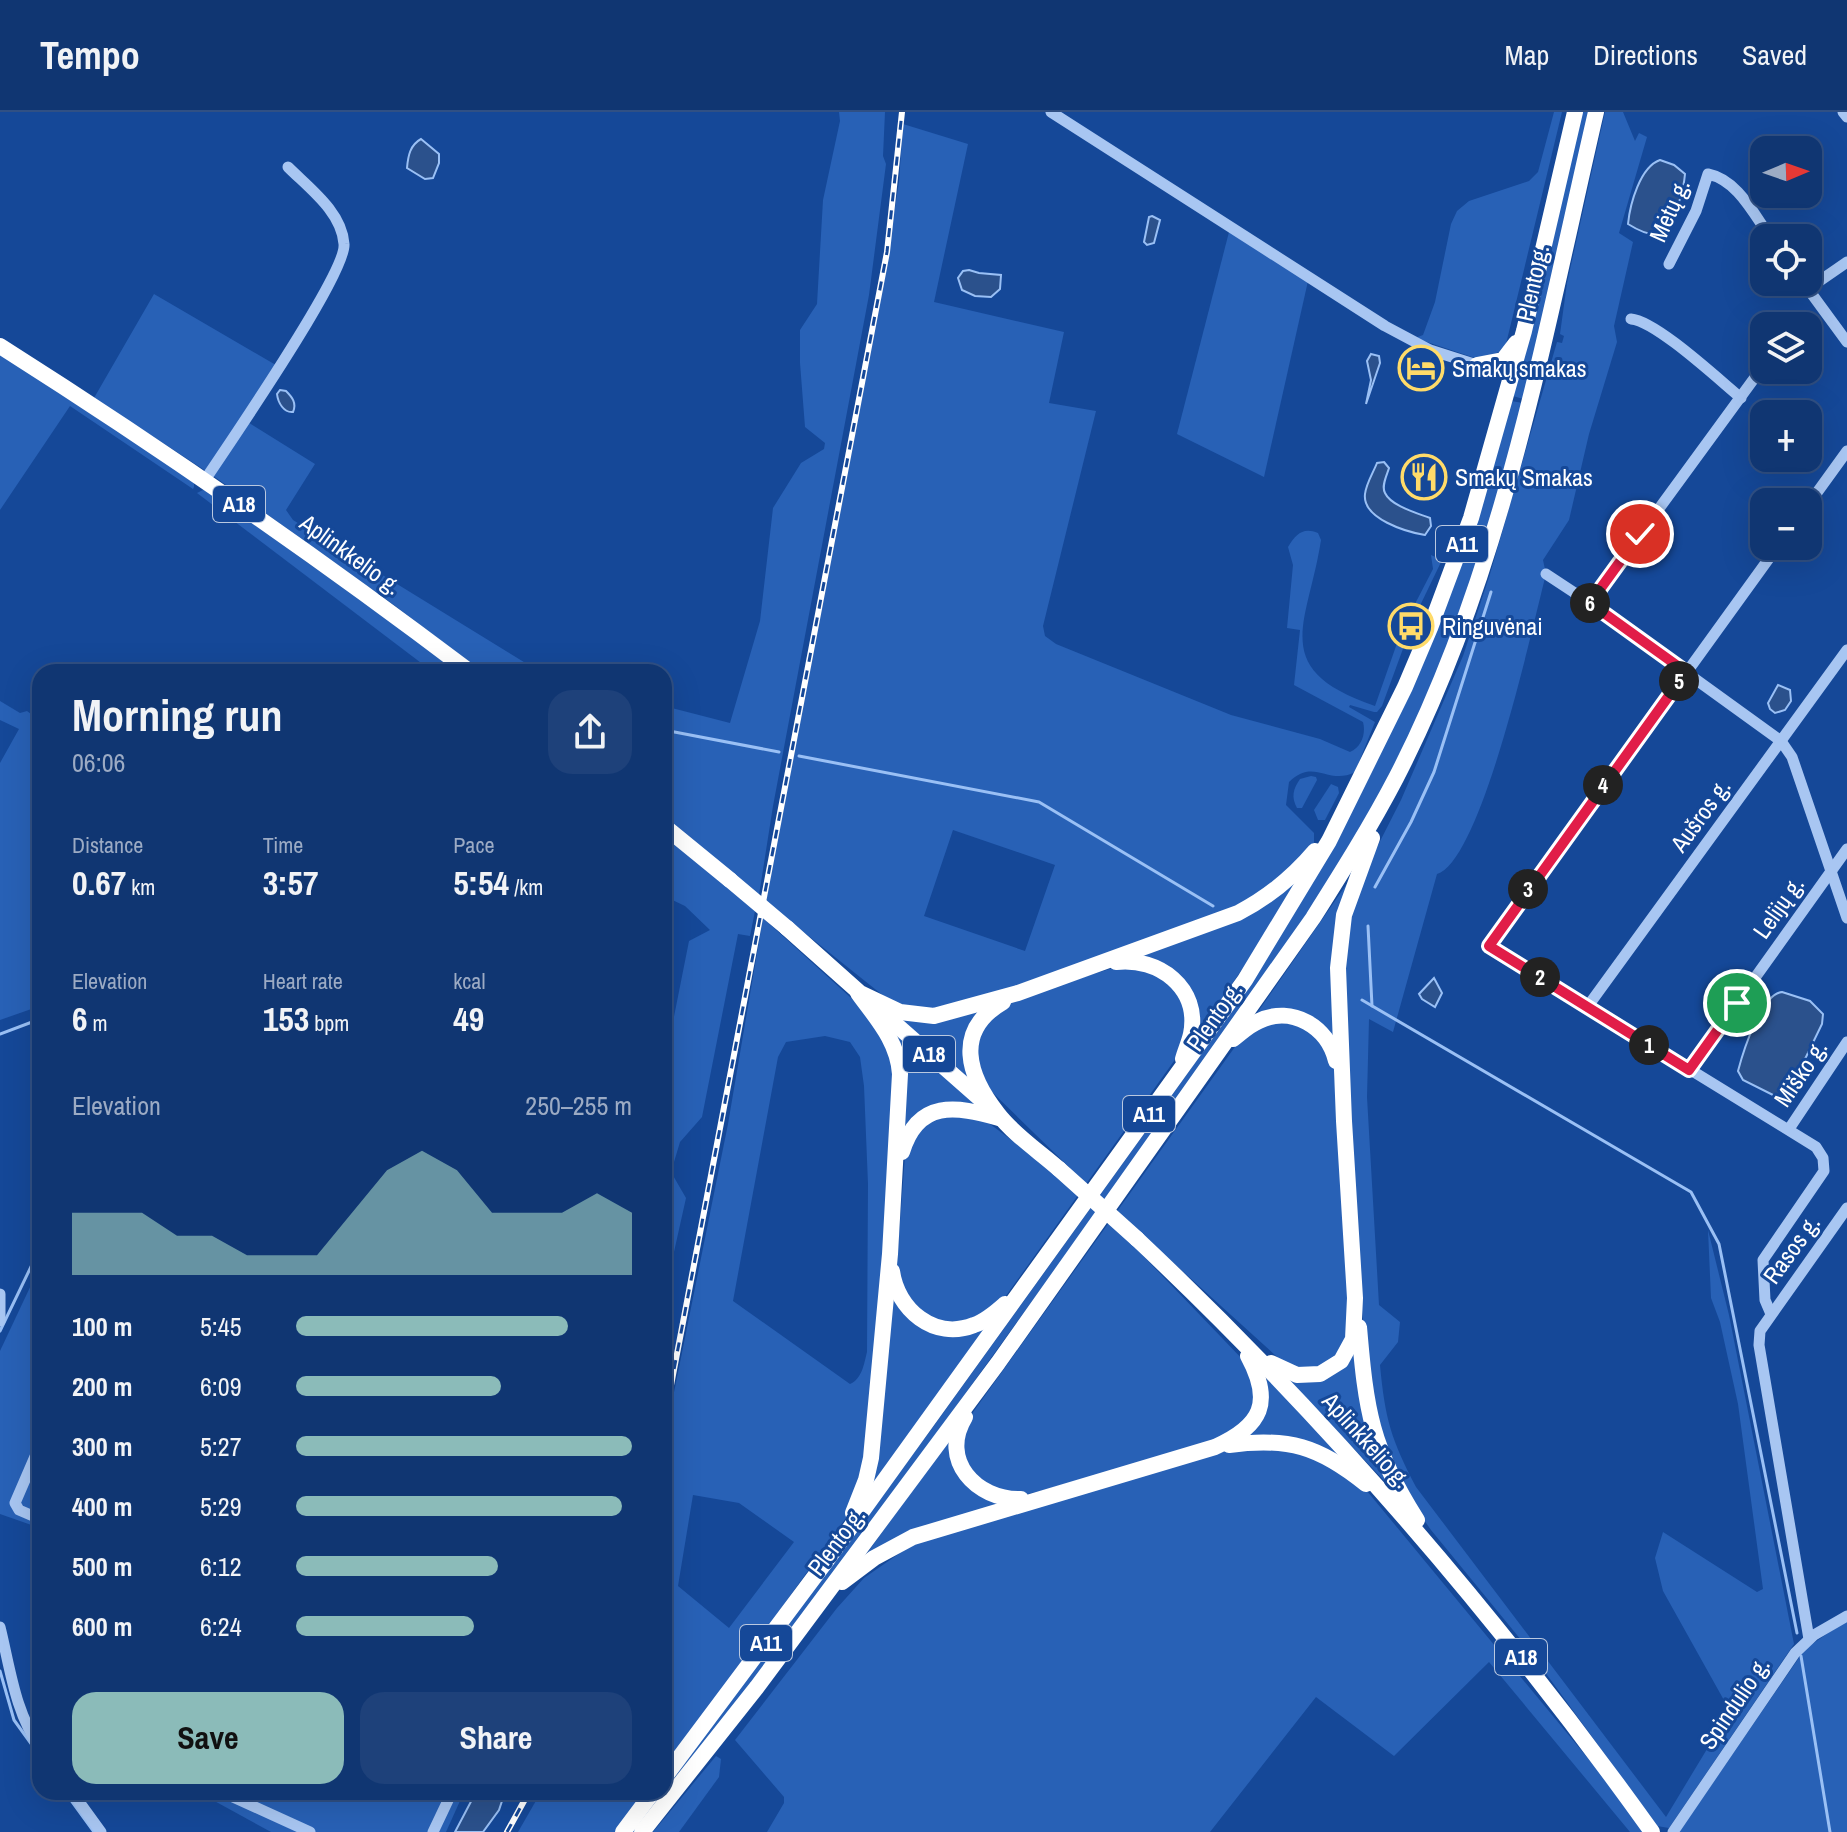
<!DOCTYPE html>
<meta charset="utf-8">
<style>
body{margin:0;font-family:"Archivo Narrow",sans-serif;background:#1e417a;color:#f1f3f6;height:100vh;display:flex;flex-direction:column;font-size:30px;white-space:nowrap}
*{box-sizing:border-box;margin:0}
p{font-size:26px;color:#9cabc4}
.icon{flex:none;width:44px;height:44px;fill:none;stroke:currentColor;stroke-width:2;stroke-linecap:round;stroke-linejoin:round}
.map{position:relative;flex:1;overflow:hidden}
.details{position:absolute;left:32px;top:552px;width:640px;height:1136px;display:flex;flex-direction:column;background:#103672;border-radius:24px;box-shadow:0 8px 32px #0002,0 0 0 2px #305084}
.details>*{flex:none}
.needle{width:52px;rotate:88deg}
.buttons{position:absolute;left:1750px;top:24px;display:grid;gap:16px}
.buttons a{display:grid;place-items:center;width:72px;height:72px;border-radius:16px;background:#103672;box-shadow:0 8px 32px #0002,0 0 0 2px #305084;font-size:40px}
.pin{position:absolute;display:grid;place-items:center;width:68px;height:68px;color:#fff;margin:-34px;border:4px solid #fff;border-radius:50%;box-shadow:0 2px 8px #0007}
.km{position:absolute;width:40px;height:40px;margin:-20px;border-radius:50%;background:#222;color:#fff;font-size:22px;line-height:40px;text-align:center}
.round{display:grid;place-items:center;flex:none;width:84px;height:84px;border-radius:24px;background:#1e417a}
.overview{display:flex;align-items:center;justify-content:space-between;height:136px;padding:0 40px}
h1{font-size:44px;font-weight:700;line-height:60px}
.figures{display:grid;grid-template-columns:repeat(3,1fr);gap:12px;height:136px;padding:8px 40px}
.figures div{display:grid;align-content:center}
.figures b{font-size:34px;font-weight:700}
.figures small{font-size:22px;font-weight:400}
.figures p{font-size:22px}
.chart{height:224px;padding:16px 40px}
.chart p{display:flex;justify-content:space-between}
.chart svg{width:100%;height:144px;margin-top:8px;fill:#8bbbb9;opacity:.7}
.button{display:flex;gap:16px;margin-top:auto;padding:16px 40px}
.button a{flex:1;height:92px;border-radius:24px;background:#8bbbb9;color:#111;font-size:32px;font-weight:700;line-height:92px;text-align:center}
.button a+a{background:#1e417a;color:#f1f3f6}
ul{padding:0 40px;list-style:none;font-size:26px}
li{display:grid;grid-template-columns:128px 96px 1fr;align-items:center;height:60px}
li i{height:20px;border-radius:10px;background:#8bbbb9}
header{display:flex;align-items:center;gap:48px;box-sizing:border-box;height:112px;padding:0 40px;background:#103672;border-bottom:2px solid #305084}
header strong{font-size:38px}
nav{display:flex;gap:44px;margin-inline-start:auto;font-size:28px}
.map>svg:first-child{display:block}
.green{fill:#2861b6;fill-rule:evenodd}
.water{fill:#2b518c;stroke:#9ac0f5;stroke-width:2}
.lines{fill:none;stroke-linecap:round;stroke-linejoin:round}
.stream{stroke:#9ac0f5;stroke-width:3}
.minor{stroke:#a8c6f2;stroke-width:11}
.highway{stroke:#fff;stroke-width:16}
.rail-casing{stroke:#fff;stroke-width:6}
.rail{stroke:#154898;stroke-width:3;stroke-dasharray:9;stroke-linecap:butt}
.highway-bridge{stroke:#fff;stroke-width:16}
.route-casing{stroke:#fff;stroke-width:16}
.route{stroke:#e11d48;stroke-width:10}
.labels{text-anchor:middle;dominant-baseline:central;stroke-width:6;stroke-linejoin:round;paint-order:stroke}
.shield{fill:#154898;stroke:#b9c8e0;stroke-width:2}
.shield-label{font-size:22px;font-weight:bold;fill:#fff}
.street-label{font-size:24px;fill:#fff;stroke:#154898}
.poi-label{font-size:24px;fill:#fff;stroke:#154898;text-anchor:start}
</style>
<header>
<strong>Tempo</strong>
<nav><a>Map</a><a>Directions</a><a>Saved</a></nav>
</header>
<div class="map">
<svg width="1847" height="1720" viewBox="0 0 1847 1720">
<rect width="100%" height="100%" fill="#154898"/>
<g class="green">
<polygon points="839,0 885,0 883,44 886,52 869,183 773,694 759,783 664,705 664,594 730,611 760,509 773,396 801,351 824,337 825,331 805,315 800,251 800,218 817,192 823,88 840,9"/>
<polygon points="1554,0 1562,0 1506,232 1502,239 1478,247 1415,226 1423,223 1435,190 1451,112 1457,99 1469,89 1529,69 1538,60"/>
<polygon points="1581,0 1592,0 1523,287 1513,284"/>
<path d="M 1605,0 L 1623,0 L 1635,29 L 1639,21 L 1647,25 L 1619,121 L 1633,130 L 1614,214 L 1617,230 L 1589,322 L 1569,408 L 1543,448 L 1546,462 C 1533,512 1482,749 1437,762 L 1393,920 L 1369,907 L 1367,985 L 1379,1193 L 1400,1210 L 1398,1230 L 1380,1253 C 1385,1307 1391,1327 1416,1375 L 1666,1705 L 1730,1599 L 1663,1479 L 1655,1446 L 1663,1420 L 1757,1480 L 1763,1477 L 1738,1292 L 1720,1210 L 1711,1186 L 1708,1118 L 1729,1203 L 1794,1532 L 1669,1716 L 1657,1714 L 1526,1534 L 1431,1418 L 1405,1381 L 1371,1292 L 1361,1188 L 1343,869 L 1350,805 L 1373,743 L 1401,688 L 1463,544 L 1490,462 L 1557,230 L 1562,231 L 1564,224 L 1560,222 L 1567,171 Z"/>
<path d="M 903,12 L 968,32 L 934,190 L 1064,220 L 1049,291 L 1096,299 L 1043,514 L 1045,524 L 1056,532 L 1231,603 L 1320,627 L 1350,640 C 1362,635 1366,621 1363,610 L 1294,573 L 1300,518 L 1287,516 L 1293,453 L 1288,435 C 1296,422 1303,415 1318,421 L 1321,428 C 1308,513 1267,557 1375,594 L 1402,517 L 1433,457 L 1431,443 L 1442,448 L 1415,504 L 1382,594 L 1377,600 L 1374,600 L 1350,593 L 1349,595 L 1375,610 L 1355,660 C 1328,674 1314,645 1289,670 L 1286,693 L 1314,721 L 1314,734 L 1254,790 L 947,898 L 895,893 L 766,790 L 878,203 L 899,70 ZM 953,718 L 1055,753 L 1025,839 L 924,804 Z"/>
<polygon points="1229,120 1308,169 1264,365 1177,322"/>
<polygon points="154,182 281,256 246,309 315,352 286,398 293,408 540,560 482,560 394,493 212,363 94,286"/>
<polygon points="0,242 194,370 194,375 193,377 70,294 0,398"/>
<path d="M 1511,289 L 1523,291 C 1495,406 1457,526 1406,633 C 1377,693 1341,750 1306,808 C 1084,1113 870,1425 634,1720 L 629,1720 L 659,1680 L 664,1680 L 664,1673 L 928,1322 L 1190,958 L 1360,684 Z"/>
<polygon points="205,377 460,560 433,560 197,381"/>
<polygon points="0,589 20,601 27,599 40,609 40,894 0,908 0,651 19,617 0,608"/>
<path d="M 1311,664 L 1316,665 L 1317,668 L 1302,696 L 1297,696 C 1291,685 1293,677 1300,667 Z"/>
<polygon points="1331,672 1338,675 1339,681 1325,708 1318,708 1314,698"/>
<polygon points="664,721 755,799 750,824 738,822 702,1005 680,1030 671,1060 686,1086 664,1185 664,955 689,829 710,818 685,794 664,784"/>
<polygon points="1355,760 1337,930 1322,912 1255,904"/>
<polygon points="1297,769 1249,847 1195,926 1195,896 1135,843"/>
<path d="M 763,806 L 861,895 L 889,932 L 896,979 L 871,1318 L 858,1381 L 846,1406 L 664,1659 L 664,1330 L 728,1012 ZM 825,924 L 850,930 L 860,945 L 864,974 L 868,1072 L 867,1240 C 864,1252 862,1267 850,1272 L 733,1189 L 778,945 L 786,930 ZM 693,1383 L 739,1391 L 794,1430 L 729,1516 L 678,1474 Z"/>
<path d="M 1129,852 C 1147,855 1154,859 1168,871 C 1192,893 1190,905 1184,935 L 1003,1188 L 963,1212 L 922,1205 L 896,1162 L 905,1044 L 921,1012 L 945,1000 L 986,1009 L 1038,1048 L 1070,1056 L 992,980 C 973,953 969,920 999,897 C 1014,886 1038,881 1057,874 C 1081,866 1104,858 1129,852 Z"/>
<polygon points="983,899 974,972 895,904 934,910"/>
<path d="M 1279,908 L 1317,920 L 1334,955 L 1350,1221 C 1331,1256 1327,1262 1287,1254 L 1134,1115 L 1126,1126 L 1247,1252 L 1254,1263 L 1255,1298 L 1225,1326 L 1040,1379 L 1019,1384 L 1007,1382 L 975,1366 L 962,1337 L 971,1303 L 1237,932 L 1245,923 Z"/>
<polygon points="897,922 980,995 959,992 902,1022"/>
<polygon points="40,1154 40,1416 0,1402 0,1239"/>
<polygon points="890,1180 911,1207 989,1212 866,1385"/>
<polygon points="1357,1236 1391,1376 1285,1264 1303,1268"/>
<polygon points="1267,1265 1344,1347 1242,1327 1267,1294"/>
<polygon points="954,1321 952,1337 1002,1393 865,1444"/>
<polygon points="1241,1335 1301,1336 1367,1379 1605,1667 1643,1720 1630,1720 1489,1550 1394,1644 1316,1585 1210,1720 767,1720 784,1691 784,1685 735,1628 837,1496 864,1466 910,1434 940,1420"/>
<polygon points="1847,1508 1847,1720 1679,1720 1805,1537"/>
<polygon points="716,1644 721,1647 719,1665 679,1720 653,1720"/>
<polygon points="198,1680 464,1680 446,1720 271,1720"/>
<polygon points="541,1680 650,1680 619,1720 518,1720"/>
</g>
<g class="water">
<path d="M 421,27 L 439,42 L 439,51 L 433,66 L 425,67 L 407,56 C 408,44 410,33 421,27 Z"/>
<path d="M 1660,48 L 1674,53 L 1685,62 C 1684,75 1674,118 1659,122 C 1649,124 1636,117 1628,112 C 1630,92 1640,55 1660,48 Z"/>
<polygon points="1152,104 1160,108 1154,131 1147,133 1144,130 1149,105"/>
<polygon points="969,158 979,161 1001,163 1000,177 991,185 975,184 962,178 958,166 963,159"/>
<polygon points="1371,242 1379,244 1380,251 1366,292 1371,268 1367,249"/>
<path d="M 280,278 L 286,279 C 292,285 297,291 293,300 C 284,301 278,291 277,282 Z"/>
<path d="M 1384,350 L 1389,356 C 1387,363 1381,374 1385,381 C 1391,394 1417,401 1430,406 L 1431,414 L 1425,423 C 1407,420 1362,407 1365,382 C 1366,372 1373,361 1377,351 Z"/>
<polygon points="1778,573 1790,578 1791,589 1785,598 1775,601 1770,597 1768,591"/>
<polygon points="1434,866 1442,881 1435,895 1422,887 1419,882"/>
<path d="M 1782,880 L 1810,889 L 1823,902 L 1822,912 L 1791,976 L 1777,985 L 1743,968 L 1738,959 C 1743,940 1761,882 1782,880 Z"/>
<polygon points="476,1680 505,1680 499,1698 483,1720 455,1720"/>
</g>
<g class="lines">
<g class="stream">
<polyline points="664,618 779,640"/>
<polyline points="799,644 1039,690 1213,794"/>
<polyline points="1375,775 1411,710 1434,660 1491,480"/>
<polyline points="1368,814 1372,894"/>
<polyline points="1362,888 1691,1080 1719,1132 1797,1521"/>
<polyline points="0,922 40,907"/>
<polyline points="0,1219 40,1136"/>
<polyline points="1801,1544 1830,1720"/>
<polyline points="0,1559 14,1608 40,1644"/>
<polyline points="65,1680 94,1720"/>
</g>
<g class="minor">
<polyline points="1051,0 1385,214 1430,238 1477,253"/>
<polyline points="1843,0 1847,5"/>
<path d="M 1669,152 L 1696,99 L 1708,62 C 1738,68 1754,103 1771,126"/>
<polyline points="1803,170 1847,230"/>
<polyline points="1808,177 1847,150"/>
<path d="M 1631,207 C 1656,209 1718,267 1741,286"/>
<path d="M 205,368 C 228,333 347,161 344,132 C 342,100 309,76 288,55"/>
<polyline points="1808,393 1847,339"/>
<polyline points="1546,462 1590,491 1781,629 1792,645 1847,806"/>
<polyline points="1590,491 1764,253"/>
<polyline points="1588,894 1847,538"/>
<polyline points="1689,958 1847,737"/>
<polyline points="1789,1017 1847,930"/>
<polyline points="0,1182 0,1209"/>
<polyline points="1771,1202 1765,1188 1763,1148 1824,1059 1823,1046 1816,1035 1489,834 1778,434"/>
<polyline points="40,1333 15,1391 19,1398 40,1407"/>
<path d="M 0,1515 C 10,1555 15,1601 40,1635"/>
<polyline points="1809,1527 1759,1233 1760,1219 1847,1096"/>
<polyline points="72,1680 101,1720"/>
<polyline points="222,1680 310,1720"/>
<polyline points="433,1720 452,1680"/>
<polyline points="1673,1720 1795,1541 1814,1523 1847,1504"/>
</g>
<g class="highway">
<path d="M 0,234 C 161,336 318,445 470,560"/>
<polyline points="1477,253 1503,248 1516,231"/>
<polyline points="664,714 730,768"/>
<path d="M 787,816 L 860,881 L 900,900 L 934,904 L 1018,881 L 1238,801 C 1269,785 1292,766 1315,739"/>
<path d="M 1116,850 C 1159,845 1200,876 1191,922 C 1189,931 1185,939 1183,947"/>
<path d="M 1003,890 C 953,919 968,964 998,1002 C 1014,1023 1040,1040 1059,1057"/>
<polyline points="876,895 985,991"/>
<path d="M 1233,927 C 1241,921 1249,913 1259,909 C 1292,893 1328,915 1336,949"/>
<path d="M 902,1040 C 918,987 956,994 999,1006"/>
<path d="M 1137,1127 C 1328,1307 1499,1506 1652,1720"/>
<path d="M 892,1159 C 897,1197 934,1229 974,1213 C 986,1209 996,1200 1005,1192"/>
<path d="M 1359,1215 C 1366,1298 1371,1336 1417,1408"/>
<polyline points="1271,1251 1297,1263 1320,1262 1341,1249 1353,1227 1355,1186 1344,1009 1338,856 1344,803 1372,726"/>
<path d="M 965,1305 C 939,1348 976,1388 1021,1387"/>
<path d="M 1229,1333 C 1288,1325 1319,1334 1366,1372"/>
<path d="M 853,1401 L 866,1368 L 871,1346 L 890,1142 L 900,962 C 898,929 876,906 858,881"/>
<path d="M 842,1470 L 874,1446 L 913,1425 L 1215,1335 C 1262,1314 1273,1290 1248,1244"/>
<polyline points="664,1666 827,1448 1245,868 1329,729 1405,575 1430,516 1471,406 1524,219 1575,0"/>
<polyline points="623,1720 653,1680"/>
<path d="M 642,1720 L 757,1575 L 998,1251 L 1313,806 C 1342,760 1371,714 1396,666 C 1503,459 1544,224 1596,0"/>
</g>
<g class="rail-casing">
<g id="rail">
<polyline points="664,1310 887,140 902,0"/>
<polyline points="507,1720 529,1680"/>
</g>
</g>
<use href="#rail" class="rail"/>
<g class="highway-bridge">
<polyline points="730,768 787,816"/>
<polyline points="1059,1057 1137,1127"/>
</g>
</g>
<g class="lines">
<g class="route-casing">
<polyline id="route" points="1640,422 1590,491 1686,560 1489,834 1689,958 1737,891"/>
</g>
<use href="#route" class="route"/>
</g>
<defs>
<g id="hotel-ring" transform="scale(2.3)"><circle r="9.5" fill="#154898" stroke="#ffdb69" stroke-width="1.5"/><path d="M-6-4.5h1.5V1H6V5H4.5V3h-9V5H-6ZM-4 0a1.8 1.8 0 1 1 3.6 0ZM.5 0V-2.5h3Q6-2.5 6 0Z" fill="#ffdb69"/></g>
<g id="restaurant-ring" transform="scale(2.3)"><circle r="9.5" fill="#154898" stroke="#ffdb69" stroke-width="1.5"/><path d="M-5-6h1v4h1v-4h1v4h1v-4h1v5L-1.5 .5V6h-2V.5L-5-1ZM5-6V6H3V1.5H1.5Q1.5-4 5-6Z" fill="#ffdb69"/></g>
<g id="bus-ring" transform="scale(2.3)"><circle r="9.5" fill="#154898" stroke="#ffdb69" stroke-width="1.5"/><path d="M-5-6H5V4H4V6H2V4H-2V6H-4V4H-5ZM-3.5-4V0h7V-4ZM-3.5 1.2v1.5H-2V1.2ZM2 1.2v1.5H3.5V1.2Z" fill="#ffdb69"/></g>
</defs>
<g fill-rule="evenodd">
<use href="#hotel-ring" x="1421" y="256"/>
<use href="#restaurant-ring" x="1424" y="365"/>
<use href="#bus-ring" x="1411" y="514"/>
</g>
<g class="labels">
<g class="shield">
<rect x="213" y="374" width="52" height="36" rx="6"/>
<rect x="1436" y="414" width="52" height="36" rx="6"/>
<rect x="903" y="924" width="52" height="36" rx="6"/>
<rect x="1123" y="984" width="52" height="36" rx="6"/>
<rect x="740" y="1513" width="52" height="36" rx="6"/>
<rect x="1495" y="1527" width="52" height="36" rx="6"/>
</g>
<g class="shield-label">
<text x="239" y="392">A18</text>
<text x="1462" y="432">A11</text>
<text x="929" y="942">A18</text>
<text x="1149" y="1002">A11</text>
<text x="766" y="1531">A11</text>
<text x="1521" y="1545">A18</text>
</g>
<g class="street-label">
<text transform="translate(1669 98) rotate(-66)">Mėtų g.</text>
<text transform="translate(1532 171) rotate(-77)">Plento g.</text>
<text transform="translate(351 442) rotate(36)">Aplinkkelio g.</text>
<text transform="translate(1700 703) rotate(-54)">Aušros g.</text>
<text transform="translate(1778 795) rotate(-55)">Lelijų g.</text>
<text transform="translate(1214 904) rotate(-55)">Plento g.</text>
<text transform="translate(1800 961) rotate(-56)">Miško g.</text>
<text transform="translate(1791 1137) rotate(-54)">Rasos g.</text>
<text transform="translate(1367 1328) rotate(48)">Aplinkkelio g.</text>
<text transform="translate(836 1429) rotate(-53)">Plento g.</text>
<text transform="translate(1734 1591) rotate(-56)">Spindulio g.</text>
</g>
<g class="poi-label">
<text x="1452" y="256">Smakų smakas</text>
<text x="1455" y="365">Smakų Smakas</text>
<text x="1442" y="514">Ringuvėnai</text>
</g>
</g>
</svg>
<div class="buttons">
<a><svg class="needle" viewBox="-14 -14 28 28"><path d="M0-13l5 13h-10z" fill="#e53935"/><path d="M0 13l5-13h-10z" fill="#9cabc4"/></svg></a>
<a><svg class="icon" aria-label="locate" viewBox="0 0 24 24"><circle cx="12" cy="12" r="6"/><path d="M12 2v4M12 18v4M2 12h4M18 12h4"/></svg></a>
<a><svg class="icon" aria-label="layers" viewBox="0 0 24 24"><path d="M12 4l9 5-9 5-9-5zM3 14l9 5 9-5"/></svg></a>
<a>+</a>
<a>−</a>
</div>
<div class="pin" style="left:1737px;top:891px;background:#1e9e55"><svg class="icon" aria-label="arrive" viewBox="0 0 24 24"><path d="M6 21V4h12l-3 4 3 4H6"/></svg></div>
<div class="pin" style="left:1640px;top:422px;background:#d93025"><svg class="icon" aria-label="check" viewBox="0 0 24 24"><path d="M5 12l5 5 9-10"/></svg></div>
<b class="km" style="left:1649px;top:933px">1</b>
<b class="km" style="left:1540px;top:865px">2</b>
<b class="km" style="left:1528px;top:777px">3</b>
<b class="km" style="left:1603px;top:673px">4</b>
<b class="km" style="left:1679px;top:569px">5</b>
<b class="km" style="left:1590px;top:491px">6</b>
<section class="details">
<div class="overview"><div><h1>Morning run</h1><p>06:06</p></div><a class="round"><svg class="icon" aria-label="share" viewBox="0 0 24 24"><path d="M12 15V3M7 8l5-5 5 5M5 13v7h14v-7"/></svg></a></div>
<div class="figures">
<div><p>Distance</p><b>0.67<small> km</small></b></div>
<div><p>Time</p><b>3:57</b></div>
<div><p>Pace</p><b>5:54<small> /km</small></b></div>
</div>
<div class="figures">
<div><p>Elevation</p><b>6<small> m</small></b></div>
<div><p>Heart rate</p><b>153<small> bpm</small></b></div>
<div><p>kcal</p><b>49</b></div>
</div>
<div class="chart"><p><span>Elevation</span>250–255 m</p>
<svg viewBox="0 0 160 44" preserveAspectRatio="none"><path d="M0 44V25L10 25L20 25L30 32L40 32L50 38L60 38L70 38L80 25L90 12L100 6L110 12L120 25L130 25L140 25L150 19L160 25V44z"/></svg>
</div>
<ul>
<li><b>100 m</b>5:45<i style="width:81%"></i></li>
<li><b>200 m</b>6:09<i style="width:61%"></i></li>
<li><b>300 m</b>5:27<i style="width:100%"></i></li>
<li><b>400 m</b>5:29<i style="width:97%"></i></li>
<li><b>500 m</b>6:12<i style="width:60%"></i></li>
<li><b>600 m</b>6:24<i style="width:53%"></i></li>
</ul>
<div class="button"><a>Save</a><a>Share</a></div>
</section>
</div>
